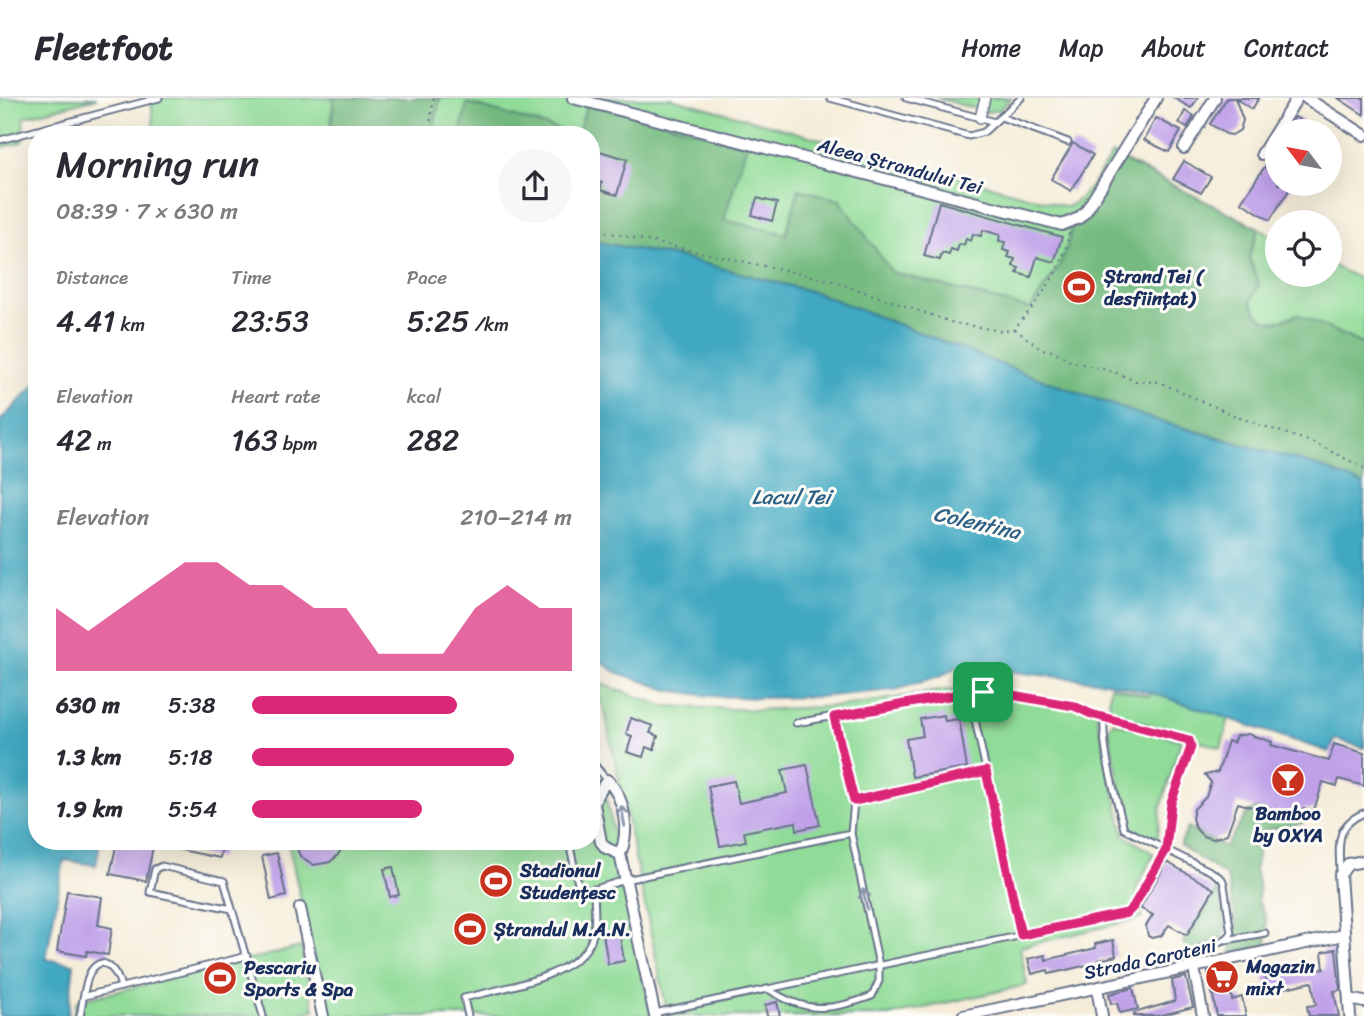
<!DOCTYPE html>
<meta charset="utf-8">
<style>
body{margin:0;font-family:Sriracha,sans-serif;background:#f7f7f7;color:#2b2b33;height:100vh;display:flex;flex-direction:column;font-size:26px;white-space:nowrap}
*{box-sizing:border-box;margin:0}
p{font-size:23px;color:#7c7c81}
.icon{flex:none;width:38px;height:38px;fill:none;stroke:currentColor;stroke-width:2;stroke-linecap:round;stroke-linejoin:round}
.map{position:relative;flex:1;overflow:hidden}
.drawer{position:absolute;left:28px;top:28px;width:572px;height:724px;display:flex;flex-direction:column;background:#fff;border-radius:28px;box-shadow:0 7px 28px #0002}
.drawer>*{flex:none}
.needle{width:46px;rotate:302deg}
.controls{position:absolute;left:1265px;top:21px;display:grid;gap:14px}
.controls a{display:grid;place-items:center;width:77px;height:77px;border-radius:50%;background:#fff;box-shadow:0 7px 28px #0002;font-size:35px}
.pin{position:absolute;display:grid;place-items:center;width:60px;height:60px;color:#fff;margin:-30px;border-radius:14px;box-shadow:0 4px 10px #0006}
.round{display:grid;place-items:center;flex:none;width:74px;height:74px;border-radius:37px;background:#f7f7f7}
.head{display:flex;align-items:center;justify-content:space-between;height:119px;padding:0 28px}
h1{font-size:38px;font-weight:600;line-height:52px}
.metrics{display:grid;grid-template-columns:repeat(3,1fr);gap:10px;height:119px;padding:7px 28px}
.metrics div{display:grid;align-content:center}
.metrics b{font-size:30px;font-weight:600}
.metrics small{font-size:19px;font-weight:400}
.metrics p{font-size:19px}
.chart{height:196px;padding:14px 28px}
.chart p{display:flex;justify-content:space-between}
.chart svg{width:100%;height:126px;margin-top:7px;fill:#db2777;opacity:.7}
ul{padding:0 28px;list-style:none;font-size:23px}
li{display:grid;grid-template-columns:112px 84px 1fr;align-items:center;height:52px}
li i{height:18px;border-radius:9px;background:#db2777}
header{display:flex;align-items:center;gap:42px;box-sizing:border-box;height:98px;padding:0 35px;background:#fff;border-bottom:2px solid #e1e1e2}
header strong{font-size:33px}
nav{display:flex;gap:38px;margin-inline-start:auto;font-size:24px}
.map>svg:first-child{display:block}
.green{fill:#90db97;stroke:#56857a;stroke-width:2}
.forest{fill:#74bb80;stroke:#48756f;stroke-width:2}
.water{fill:#41a8c1;stroke:#2e6c90;stroke-width:2}
.building{fill:#c0a1e9}
.lines{fill:none;stroke-linecap:round;stroke-linejoin:round}
.service-casing{stroke:#677289;stroke-width:9}
.pedestrian-casing{stroke:#677289;stroke-width:12}
.minor-casing{stroke:#677289;stroke-width:14}
.path{stroke:#677289;stroke-width:2;stroke-dasharray:2 5;stroke-linecap:butt}
.service{stroke:#fff;stroke-width:5}
.pedestrian{stroke:#fff;stroke-width:9}
.minor{stroke:#fff;stroke-width:10}
.oneway{stroke:#8d97ae}
.route-casing{stroke:#fff;stroke-width:14}
.route{stroke:#db2777;stroke-width:9}
.labels{text-anchor:middle;dominant-baseline:central;stroke-width:6;stroke-linejoin:round;paint-order:stroke}
.street-label{font-size:19px;fill:#1b2f5e;stroke:#fdfcf7}
.poi-label{font-size:19px;font-weight:bold;fill:#1b2f5e;stroke:#fdfcf7;text-anchor:start}
.water-label{font-size:21px;font-style:italic;fill:#2a5f86;stroke:#fdfcf7}
</style>
<header>
<strong>Fleetfoot</strong>
<nav><a>Home</a><a>Map</a><a>About</a><a>Contact</a></nav>
</header>
<div class="map">
<svg width="1364" height="918" viewBox="0 0 1364 918">
<rect width="100%" height="100%" fill="#fdfcf7"/>
<filter id="ink" filterUnits="userSpaceOnUse"><feTurbulence type="fractalNoise" baseFrequency=".0143" numOctaves="2"/><feDisplacementMap in="SourceGraphic" scale="14" xChannelSelector="R" yChannelSelector="G"/><feConvolveMatrix kernelMatrix="1 2 1 2 8 2 1 2 1" color-interpolation-filters="sRGB"/></filter>
<filter id="wash" filterUnits="userSpaceOnUse"><feTurbulence type="fractalNoise" baseFrequency=".00686" numOctaves="4" result="noise"/><feDisplacementMap in="SourceGraphic" scale="28" xChannelSelector="R" yChannelSelector="G"/><feGaussianBlur stdDeviation="1.57" result="paint"/><feColorMatrix in="noise" values="0 0 0 0 0 0 0 0 0 0 0 0 0 0 0 0 0 1.4 0 .05"/><feComposite in="paint" operator="in"/></filter>
<g filter="url(#wash)">
<rect width="100%" height="100%" fill="#f5edd9"/>
<g class="green">
<polygon points="0,0 97,0 24,19 22,44 0,50"/>
<polygon points="151,0 334,0 330,37 154,37"/>
<path d="M 440,0 L 671,0 L 1067,109 C 1088,98 1099,76 1112,56 L 1277,140 L 1278,177 L 1330,177 L 1330,166 L 1364,183 L 1364,387 L 1029,277 L 817,195 L 592,143 L 592,37 L 432,37 Z"/>
<polygon points="937,0 1011,0 999,12 987,14"/>
<polygon points="592,583 664,608 756,612 842,608 947,592 1095,608 1124,737 1154,756 1136,791 1142,820 1020,849 1027,887 888,918 668,918 604,610"/>
<polygon points="1110,588 1149,598 1153,592 1229,620 1221,650 1109,614"/>
<polygon points="1113,624 1181,642 1161,709 1157,743 1129,730 1108,631"/>
<polygon points="592,631 651,918 327,918 288,744 592,744"/>
<polygon points="301,849 314,912 286,918 73,918 77,903"/>
</g>
<g class="forest">
<polygon points="334,0 440,0 432,37 330,37"/>
<path d="M 588,4 L 747,46 L 724,122 L 786,136 L 799,91 L 840,102 L 892,174 L 1030,211 L 1060,166 L 1067,149 L 1072,126 L 1120,61 L 1259,130 L 1249,159 L 1259,186 L 1251,203 C 1261,230 1276,226 1298,216 L 1364,247 L 1364,387 L 1222,340 L 1152,321 L 1029,277 L 817,195 L 682,160 L 592,143 L 592,37 L 460,37 L 467,5 L 577,37 Z"/>
<polygon points="1255,711 1303,720 1303,725 1262,733 1255,771 1259,790 1258,802 1266,820 1267,847 1230,857 1237,831 1227,779 1180,747 1188,729 1225,749 1245,718"/>
<polygon points="1217,792 1226,827 1221,841 1188,853 1183,844"/>
</g>
<g class="water">
<polygon points="592,143 682,160 817,195 1029,277 1152,321 1315,367 1364,387 1364,650 1335,641 1329,654 1152,595 1105,584 959,568 939,579 895,592 817,599 761,600 708,598 668,592 616,574 592,557"/>
<polygon points="37,285 37,744 100,744 96,767 64,762 46,861 74,866 68,918 0,918 0,323"/>
</g>
<g id="blocks">
<g class="building">
<polygon points="1174,0 1198,0 1191,10"/>
<polygon points="1227,0 1235,0 1243,22 1240,32 1232,37 1226,36 1210,26"/>
<polygon points="1235,0 1259,0 1252,11"/>
<polygon points="1338,0 1364,0 1364,17"/>
<polygon points="1185,13 1194,18 1187,30 1179,25"/>
<polygon points="1295,19 1319,33 1285,33"/>
<polygon points="1156,20 1181,33 1169,54 1144,42"/>
<polygon points="1073,45 1093,57 1071,93 1051,81"/>
<polygon points="1278,49 1278,86 1293,86 1270,122 1241,104"/>
<polygon points="592,51 627,61 617,97 600,92 602,85 592,82"/>
<polygon points="1184,63 1211,79 1201,95 1173,81"/>
<polygon points="757,100 777,105 772,123 752,117"/>
<polygon points="939,104 1062,139 1054,164 1037,159 1031,179 1017,175 1019,170 1013,168 1015,161 1008,159 1010,154 1003,152 1005,144 999,143 1000,137 983,132 981,138 973,136 971,143 966,141 964,147 959,146 957,153 951,151 949,157 942,155 940,162 924,158"/>
<polygon points="944,617 945,623 959,621 967,670 912,679 906,641 923,638 920,621"/>
<polygon points="631,620 653,628 650,635 658,638 654,652 646,649 643,659 627,654 632,638 626,636"/>
<polygon points="1248,636 1272,644 1271,647 1329,663 1334,646 1364,655 1364,688 1339,681 1337,688 1323,684 1314,712 1303,711 1300,718 1288,716 1287,719 1238,705 1227,736 1213,741 1203,738 1196,731 1192,721 1194,711 1206,699 1211,684 1205,677 1218,674 1228,643 1233,645 1236,638"/>
<polygon points="807,667 820,727 797,732 796,724 744,734 746,743 720,748 708,688 734,683 739,705 787,695 782,672"/>
<polygon points="117,744 154,744 146,783 110,776"/>
<polygon points="161,744 223,744 220,760 161,748"/>
<polygon points="294,744 346,744 337,758 330,764 314,767 300,758"/>
<polygon points="277,755 286,798 271,802 262,758"/>
<polygon points="1167,764 1214,791 1187,837 1169,827 1161,838 1152,840 1148,838 1146,828 1153,817 1140,810"/>
<polygon points="393,769 399,797 390,799 384,771"/>
<polygon points="67,793 102,799 98,827 112,830 108,857 87,853 86,858 57,853"/>
<polygon points="619,833 624,863 608,866 603,836"/>
<polygon points="1113,842 1116,858 1099,862 1100,864 1049,876 1048,872 1032,876 1028,861 1045,857 1046,862 1096,850 1095,846"/>
<polygon points="1336,851 1340,892 1334,893 1339,918 1309,918 1307,908 1316,907 1312,884 1268,894 1264,874 1297,867 1299,875 1324,871 1322,854"/>
<polygon points="1226,870 1232,902 1242,899 1246,918 1217,918 1208,874"/>
<polygon points="1186,879 1193,909 1158,918 1134,918 1134,915 1175,903 1172,882"/>
<polygon points="1133,890 1138,911 1120,915 1117,905 1111,906 1109,896"/>
<polygon points="777,904 780,918 767,918 765,907"/>
</g>
</g>
</g>
<g filter="url(#ink)">
<use href="#blocks" fill-opacity="0" stroke="#677289" stroke-width="2"/>
<g class="lines">
<g class="service-casing">
<g id="service">
<polyline points="830,0 969,38 984,34 995,24"/>
<polyline points="906,0 995,24 1021,0"/>
<polyline points="1001,19 1068,44"/>
<polyline points="0,42 159,0"/>
<path d="M 1104,618 C 1102,656 1115,694 1124,731 L 1212,774 L 1222,781 L 1224,786 L 1231,836 C 1216,854 1190,840 1194,870"/>
<polyline points="592,664 607,682"/>
<polyline points="854,703 986,672 974,617"/>
<polyline points="569,744 578,786 589,793 625,782 851,735"/>
<path d="M 1340,774 C 1339,746 1335,727 1364,715"/>
<polyline points="232,811 150,794 155,771 162,768 224,783 263,918"/>
<polyline points="1226,842 1265,835"/>
<path d="M 768,891 C 806,916 831,913 872,898 L 879,883 L 879,867 L 851,735 L 854,703 L 834,619"/>
<polyline points="85,898 247,858"/>
<polyline points="654,915 1127,815 1134,809 1166,752 1171,704 1191,645 1186,640 1091,616 1074,608 996,595 956,596 796,625"/>
<path d="M 80,918 C 83,905 84,884 91,873 C 104,853 118,876 121,889"/>
<path d="M 468,918 L 464,900 C 498,891 580,879 592,840 C 597,825 594,806 594,791"/>
</g>
</g>
<g class="pedestrian-casing">
<polyline id="pedestrian" points="980,20 985,0"/>
</g>
<g class="minor-casing">
<g id="minor">
<polyline points="573,0 1062,127 1079,120 1086,113 1156,0"/>
<polyline points="1306,0 1364,37"/>
<polyline points="1184,50 1215,0"/>
<polyline points="1262,56 1297,0"/>
<path d="M 620,756 L 606,750 L 601,744 L 594,706 L 597,697 L 607,682 C 625,699 630,734 620,756 L 655,918"/>
<polyline points="300,810 323,918"/>
<polyline points="1194,870 1203,918"/>
<polyline points="1097,890 1102,918"/>
<polyline points="1349,901 1364,904"/>
<polyline points="963,918 1344,837"/>
<polyline points="1350,918 1340,777 1348,766 1364,763"/>
</g>
</g>
<g class="path">
<path d="M 428,37 C 432,24 430,10 434,0"/>
<path d="M 592,131 L 830,182 L 954,225 L 1002,233 L 1014,231 C 1038,204 1064,171 1069,135"/>
<polyline points="1015,231 1041,251 1054,253 1070,263 1114,274 1135,283 1159,284 1240,320 1317,346 1364,370"/>
<polyline points="988,681 1019,830"/>
</g>
<use href="#service" class="service"/>
<use href="#pedestrian" class="pedestrian"/>
<use href="#minor" class="minor"/>
</g>
<defs><path id="oneway-shaft" d="M-6 0H5M1.5-3L5.5 0L1.5 3" fill="none" stroke-width="1.6" stroke-linecap="round" stroke-linejoin="round" transform="scale(1.75)"/></defs>
<g class="oneway">
<use href="#oneway-shaft" transform="translate(623 718) rotate(-100)"/>
<use href="#oneway-shaft" transform="translate(865 801) rotate(-102)"/>
</g>
</g>
<g class="lines" filter="url(#ink)">
<g class="route-casing">
<polygon id="route" points="970,594 1012,597 1074,608 1091,616 1189,642 1191,649 1171,705 1166,752 1133,809 1127,815 1021,837 986,673 854,703 834,619"/>
</g>
<use href="#route" class="route"/>
</g>
<defs>
<g id="stadium-disc" transform="scale(1.75)"><circle r="9.5" fill="#c8321e" stroke="#fdfcf7"/><path d="M0-5a6.5 5 0 1 0 0 10a6.5 5 0 1 0 0-10ZM-3.5-1.8h7v3.6h-7Z" fill="#fff"/></g>
<g id="bar-disc" transform="scale(1.75)"><circle r="9.5" fill="#c8321e" stroke="#fdfcf7"/><path d="M-6-5H6L.8 .8V4.5H3.5V6h-7V4.5H-.8V.8Z" fill="#fff"/></g>
<g id="supermarket-disc" transform="scale(1.75)"><circle r="9.5" fill="#c8321e" stroke="#fdfcf7"/><path d="M-6-5.5h2.5l.6 2H6L4.5 2H-2.5L-4.4-4H-6ZM-1.5 3.2a1.3 1.3 0 1 0 .1 0ZM3 3.2a1.3 1.3 0 1 0 .1 0Z" fill="#fff"/></g>
</defs>
<g fill-rule="evenodd">
<use href="#stadium-disc" x="1079" y="189"/>
<use href="#bar-disc" x="1288" y="682"/>
<use href="#stadium-disc" x="496" y="783"/>
<use href="#stadium-disc" x="470" y="831"/>
<use href="#supermarket-disc" x="1222" y="879"/>
<use href="#stadium-disc" x="220" y="880"/>
</g>
<g class="labels">
<g class="street-label">
<text transform="translate(900 68) rotate(15)">Aleea Ștrandului Tei</text>
<text transform="translate(1150 861) rotate(-12)">Strada Caroteni</text>
</g>
<g class="poi-label">
<text x="1104" y="178">Ștrand Tei (<tspan x="1104" dy="22">desființat)</tspan></text>
<text x="1288" y="715" text-anchor="middle">Bamboo<tspan x="1288" dy="22">by OXYA</tspan></text>
<text x="520" y="772">Stadionul<tspan x="520" dy="22">Studențesc</tspan></text>
<text x="494" y="831">Ștrandul M.A.N.</text>
<text x="1246" y="868">Magazin<tspan x="1246" dy="22">mixt</tspan></text>
<text x="244" y="869">Pescariu<tspan x="244" dy="22">Sports &amp; Spa</tspan></text>
</g>
<g class="water-label">
<text x="791" y="399">Lacul Tei</text>
<text transform="translate(977 425) rotate(13)">Colentina</text>
</g>
</g>
</svg>
<div class="controls">
<a><svg class="needle" viewBox="-14 -14 28 28"><path d="M0-13l5 13h-10z" fill="#e53935"/><path d="M0 13l5-13h-10z" fill="#7c7c81"/></svg></a>
<a><svg class="icon" aria-label="locate" viewBox="0 0 24 24"><circle cx="12" cy="12" r="6"/><path d="M12 2v4M12 18v4M2 12h4M18 12h4"/></svg></a>
</div>
<div class="pin" style="left:983px;top:594px;background:#1e9e55"><svg class="icon" aria-label="arrive" viewBox="0 0 24 24"><path d="M6 21V4h12l-3 4 3 4H6"/></svg></div>
<section class="drawer">
<div class="head"><div><h1>Morning run</h1><p>08:39 · 7 × 630 m</p></div><a class="round"><svg class="icon" aria-label="share" viewBox="0 0 24 24"><path d="M12 15V3M7 8l5-5 5 5M5 13v7h14v-7"/></svg></a></div>
<div class="metrics">
<div><p>Distance</p><b>4.41<small> km</small></b></div>
<div><p>Time</p><b>23:53</b></div>
<div><p>Pace</p><b>5:25<small> /km</small></b></div>
</div>
<div class="metrics">
<div><p>Elevation</p><b>42<small> m</small></b></div>
<div><p>Heart rate</p><b>163<small> bpm</small></b></div>
<div><p>kcal</p><b>282</b></div>
</div>
<div class="chart"><p><span>Elevation</span>210–214 m</p>
<svg viewBox="0 0 160 44" preserveAspectRatio="none"><path d="M0 44V22L10 30L20 22L30 14L40 6L50 6L60 14L70 14L80 22L90 22L100 38L110 38L120 38L130 22L140 14L150 22L160 22V44z"/></svg>
</div>
<ul>
<li><b>630 m</b>5:38<i style="width:64%"></i></li>
<li><b>1.3 km</b>5:18<i style="width:82%"></i></li>
<li><b>1.9 km</b>5:54<i style="width:53%"></i></li>
</ul>
</section>
</div>
